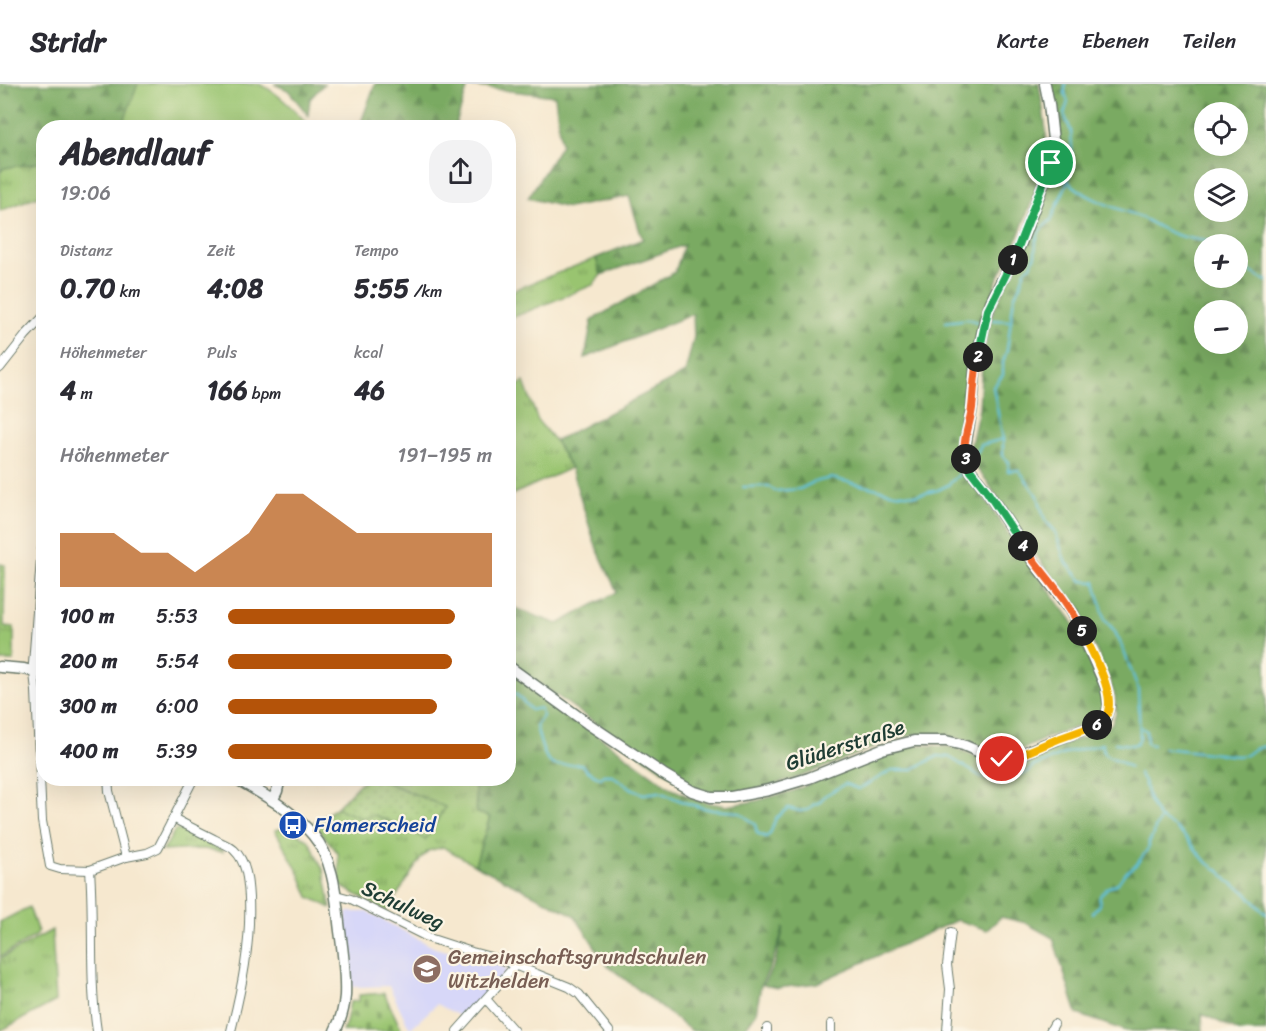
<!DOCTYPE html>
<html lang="de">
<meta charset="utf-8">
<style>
body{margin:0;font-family:Sriracha,sans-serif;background:#f2f2f3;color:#2b2b33;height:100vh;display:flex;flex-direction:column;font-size:22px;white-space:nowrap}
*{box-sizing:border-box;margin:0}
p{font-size:20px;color:#7c7c81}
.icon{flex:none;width:33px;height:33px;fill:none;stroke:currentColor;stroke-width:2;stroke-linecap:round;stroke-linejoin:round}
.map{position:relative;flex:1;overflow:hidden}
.drawer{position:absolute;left:36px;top:36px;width:480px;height:666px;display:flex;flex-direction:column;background:#fff;border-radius:24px;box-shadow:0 6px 24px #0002}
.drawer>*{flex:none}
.buttons{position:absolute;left:1194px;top:18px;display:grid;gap:12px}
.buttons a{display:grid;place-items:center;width:54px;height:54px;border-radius:50%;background:#fff;box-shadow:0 6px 24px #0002;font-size:30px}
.pin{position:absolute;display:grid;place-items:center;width:51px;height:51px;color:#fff;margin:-26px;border:3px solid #fff;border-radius:50%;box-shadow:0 2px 6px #0007}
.km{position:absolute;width:30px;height:30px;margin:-15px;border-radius:50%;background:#222;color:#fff;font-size:16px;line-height:30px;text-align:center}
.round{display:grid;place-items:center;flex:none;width:63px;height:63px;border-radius:24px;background:#f2f2f3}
.headline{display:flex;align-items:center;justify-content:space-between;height:102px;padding:0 24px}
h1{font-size:33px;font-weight:700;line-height:45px}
.figures{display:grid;grid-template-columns:repeat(3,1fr);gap:9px;height:102px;padding:6px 24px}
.figures div{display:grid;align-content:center}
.figures b{font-size:26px;font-weight:700}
.figures small{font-size:16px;font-weight:400}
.figures p{font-size:16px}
.chart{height:168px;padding:12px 24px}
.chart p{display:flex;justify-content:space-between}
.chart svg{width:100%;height:108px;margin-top:6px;fill:#b45309;opacity:.7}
ul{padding:0 24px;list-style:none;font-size:20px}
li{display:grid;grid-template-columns:96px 72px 1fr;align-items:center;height:45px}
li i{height:15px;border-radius:8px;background:#b45309}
header{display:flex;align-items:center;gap:36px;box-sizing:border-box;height:84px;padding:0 30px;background:#fff;border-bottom:2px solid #e1e1e2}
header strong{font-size:28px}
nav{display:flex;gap:33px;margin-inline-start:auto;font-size:21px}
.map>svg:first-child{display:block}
.built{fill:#d7d7f8}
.grass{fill:url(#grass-tufts);stroke:#5c8052;stroke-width:1.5}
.forest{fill:url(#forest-firs);stroke:#4c744b;stroke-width:1.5;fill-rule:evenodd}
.cemetery{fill:url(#cemetery-stones);stroke:#5c8052;stroke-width:1.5}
.garden{fill:url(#garden-dots);stroke:#5c8052;stroke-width:1.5}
.pitch{fill:#99c470;stroke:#5c8052;stroke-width:1.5}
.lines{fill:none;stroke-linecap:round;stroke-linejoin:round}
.stream{stroke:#5fc1dd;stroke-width:2}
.street-casing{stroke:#6a796a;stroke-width:10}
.secondary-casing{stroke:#6a796a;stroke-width:13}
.street{stroke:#fff;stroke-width:8}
.secondary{stroke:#fff;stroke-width:10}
.split-1-casing{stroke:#fff;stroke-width:12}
.split-2-casing{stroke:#fff;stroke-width:12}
.split-3-casing{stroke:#fff;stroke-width:12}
.split-4-casing{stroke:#fff;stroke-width:12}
.split-5-casing{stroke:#fff;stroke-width:12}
.split-6-casing{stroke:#fff;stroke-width:12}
.split-7-casing{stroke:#fff;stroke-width:12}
.split-1{stroke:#22a559;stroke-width:8}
.split-2{stroke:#22a559;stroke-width:8}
.split-3{stroke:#f0652b;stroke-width:8}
.split-4{stroke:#22a559;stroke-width:8}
.split-5{stroke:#f0652b;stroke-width:8}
.split-6{stroke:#f5b400;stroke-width:8}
.split-7{stroke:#f5b400;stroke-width:8}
.labels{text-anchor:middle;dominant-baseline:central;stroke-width:4.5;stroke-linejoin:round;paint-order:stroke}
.street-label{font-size:21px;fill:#1f3d34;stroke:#fcf5e5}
.transit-label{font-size:21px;fill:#164399;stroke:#fcf5e5;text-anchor:start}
.education-label{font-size:21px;fill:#785e54;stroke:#fcf5e5;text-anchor:start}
</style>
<header>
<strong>Stridr</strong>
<nav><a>Karte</a><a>Ebenen</a><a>Teilen</a></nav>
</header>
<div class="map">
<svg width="1266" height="947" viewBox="0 0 1266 947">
<defs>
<pattern id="grass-tufts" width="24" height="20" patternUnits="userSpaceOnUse" patternTransform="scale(1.5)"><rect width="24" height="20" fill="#99c470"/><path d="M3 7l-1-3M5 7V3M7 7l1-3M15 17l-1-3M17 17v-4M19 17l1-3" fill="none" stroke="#7ca05d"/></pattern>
<pattern id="forest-firs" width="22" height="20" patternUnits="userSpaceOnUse" patternTransform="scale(1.5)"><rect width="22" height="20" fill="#7aaa62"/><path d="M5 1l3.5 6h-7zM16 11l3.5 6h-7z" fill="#638c52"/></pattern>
<pattern id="cemetery-stones" width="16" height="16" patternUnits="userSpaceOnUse" patternTransform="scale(1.5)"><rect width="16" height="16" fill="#99c470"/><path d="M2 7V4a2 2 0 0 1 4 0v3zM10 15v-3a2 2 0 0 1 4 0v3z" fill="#7ca05d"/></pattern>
<pattern id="garden-dots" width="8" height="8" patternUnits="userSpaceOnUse" patternTransform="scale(1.5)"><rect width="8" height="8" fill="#99c470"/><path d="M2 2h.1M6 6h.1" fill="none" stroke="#7ca05d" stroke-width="1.8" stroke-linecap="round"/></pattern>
</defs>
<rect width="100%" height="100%" fill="#fcf5e5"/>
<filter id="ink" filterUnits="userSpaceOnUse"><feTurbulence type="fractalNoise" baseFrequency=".0167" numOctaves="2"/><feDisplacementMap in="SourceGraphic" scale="12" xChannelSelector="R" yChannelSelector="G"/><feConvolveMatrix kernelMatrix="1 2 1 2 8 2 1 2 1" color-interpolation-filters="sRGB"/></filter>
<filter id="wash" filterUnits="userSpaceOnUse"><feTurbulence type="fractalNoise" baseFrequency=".008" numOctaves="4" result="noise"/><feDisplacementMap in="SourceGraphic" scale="24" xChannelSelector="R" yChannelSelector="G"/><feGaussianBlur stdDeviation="1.35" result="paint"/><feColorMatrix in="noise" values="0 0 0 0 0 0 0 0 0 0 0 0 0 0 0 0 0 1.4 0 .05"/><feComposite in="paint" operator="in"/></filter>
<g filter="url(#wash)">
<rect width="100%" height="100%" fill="#f6e8cf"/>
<polygon class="built" points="348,828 368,828 435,864 501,881 506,886 505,889 463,934 437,920 410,945 389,902 351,903 344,839"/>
<g class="grass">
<polygon points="43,78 43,110 0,127 0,88 4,84"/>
<polygon points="596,174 601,191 593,201 509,235 509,208"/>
<polygon points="524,298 538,337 555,357 571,384 509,412 509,306"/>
<polygon points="0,480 5,481 4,542 14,543 14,577 0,577"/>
<polygon points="378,694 474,695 477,729 490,732 475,781 443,763 428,767 419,777 387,827 342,803 340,798 338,769 315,741 314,738 336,724 361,734 374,731 416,749 425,756 445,723"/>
<polygon points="289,743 309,757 324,787 331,824 309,813 300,791 275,746"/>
<polygon points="175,746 185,747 221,765 223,768 203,765 163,767"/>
<polygon points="52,846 56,917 0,947 0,875"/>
</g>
<g class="forest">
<polygon points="0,0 138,0 122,43 44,44 43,78 4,84 0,88"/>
<polygon points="274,0 324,0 310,15 308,31 288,6"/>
<path d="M 375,0 L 1039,0 C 1043,26 1049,54 1046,81 L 1014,163 L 995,200 L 962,346 C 959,367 956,370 967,389 L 1021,468 L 1072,537 L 1102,603 L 1104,625 C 1090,642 1068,645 1048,653 C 1036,659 1024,666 1011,669 C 1005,671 998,670 993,669 C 984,667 977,660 968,657 C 951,651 928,649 910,652 C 889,655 869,665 850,673 C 809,690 745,717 701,706 C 678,699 644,673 624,659 C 585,632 547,605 509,577 L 509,522 L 558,540 L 617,508 L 595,460 L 571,384 L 555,357 L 685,289 L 694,253 L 693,230 L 585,274 L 592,236 L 675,188 L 684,161 L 601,191 L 596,174 L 643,155 L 641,151 L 629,112 L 568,124 L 528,114 L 561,61 L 555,12 L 468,2 L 455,43 L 359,44 Z"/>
<path d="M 1049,0 L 1266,0 L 1266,947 L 1239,947 L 1202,930 L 1203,947 L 1126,947 L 1077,930 L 1053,854 L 1026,839 L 1001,833 L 987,846 L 957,836 L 817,899 L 778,904 L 763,901 L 775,879 L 784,843 L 772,879 L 761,901 L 756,929 L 743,947 L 693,947 L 689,945 L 608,882 L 574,831 L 475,781 L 490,733 L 477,729 L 474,695 L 508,694 L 509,587 L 672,705 L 700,717 L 726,722 L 756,717 L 793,707 L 870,675 L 900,665 L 922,661 L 950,663 L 963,667 L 990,679 L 1006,681 L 1015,679 L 1041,668 L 1107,645 L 1112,639 L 1116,629 L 1115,612 L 1108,591 L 1083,539 L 1070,517 L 1018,446 L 987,397 L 977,385 L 970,365 L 979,325 L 981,293 L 987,249 L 994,225 L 1022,169 L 1056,78 ZM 1204,28 L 1238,28 L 1238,62 L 1204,62 ZM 1204,94 L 1238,94 L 1238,128 L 1204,128 ZM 1204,160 L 1238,160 L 1238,194 L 1204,194 ZM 1204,226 L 1238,226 L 1238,260 L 1204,260 Z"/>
</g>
<polygon class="cemetery" points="384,909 402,947 342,947 346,939 350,918 359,917 359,911"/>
<polygon class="garden" points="365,694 378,695 445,723 425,756 416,749 375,731 361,734 336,724"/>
<g class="pitch">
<path d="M 138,0 L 258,0 C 276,6 294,26 307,39 L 309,43 L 122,43 Z"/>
<polygon points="29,823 38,848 37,851 0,873 0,838"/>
</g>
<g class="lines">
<g class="stream">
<polyline points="1065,0 1065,9 1068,18 1064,30 1071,47 1072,68 1068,97 1051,136 1040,146 1036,157 1035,171 1031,182 1025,186 1021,199 1014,213 1007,266 1003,278 1003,291 993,303 1003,355 1003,372 1009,378 1008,387 1019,386 1038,413 1045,436 1055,447 1065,477 1082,497 1095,498 1105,536 1114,546 1121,560 1138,604 1140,654 1136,660 1132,661 1115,659"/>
<path d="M 1068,97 C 1086,115 1114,123 1138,132 C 1151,138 1163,147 1177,151 C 1184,153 1192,155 1200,156 C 1208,158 1215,157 1223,160"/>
<polyline points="1238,175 1251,188 1266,197"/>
<polyline points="993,236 1011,237"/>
<polyline points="945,238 969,235 977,238"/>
<polyline points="977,369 981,361 1003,355"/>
<polyline points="743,403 768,402 775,407 800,405 814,398 831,394 895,409 916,411 938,406 948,401 964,386"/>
<path d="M 508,608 L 517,611 L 531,626 L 540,624 L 543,632 L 536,642 C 539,652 544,680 555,681 C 563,682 573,680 581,680 L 588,687 L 601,694 L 603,691 L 612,691 L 627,702 L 643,710 L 659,708 L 689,720 L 712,726 L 739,728 L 755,740 L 757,749 L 766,753 L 770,750 L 776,734 L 788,724 L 800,727 L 808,726 L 813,721 L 820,718 L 824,712 L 845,700 L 859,705 L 892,686 L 911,686 L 938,672 L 949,673 L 983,694 L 993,690 L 1001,695 L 1028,688 L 1032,683 L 1069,668 L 1103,660 C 1102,670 1106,672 1115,675 C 1120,677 1125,680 1130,683"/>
<polyline points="1142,644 1146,647 1147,660 1153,661"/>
<polyline points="1163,664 1237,672 1246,671 1254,665 1266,662"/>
<polyline points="1139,689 1144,697 1149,716 1159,734 1176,744 1188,756 1206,778 1221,788 1228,797 1244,807 1266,830"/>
<polyline points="1092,829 1099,821 1100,812 1107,804 1118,799 1125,789 1136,781 1145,769 1149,763 1149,758 1154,750 1155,744 1160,736"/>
</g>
</g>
</g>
<g filter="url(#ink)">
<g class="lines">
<g class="street-casing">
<g id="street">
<polyline points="0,284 26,251 44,232"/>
<polyline points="44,436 33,580 36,607 42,737 50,782 60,785 90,786 126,773 147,769 158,764 194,694"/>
<polyline points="108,694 109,707 126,773"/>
<path d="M 173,734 C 186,741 200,748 214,755 C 221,759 229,761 234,766 C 247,778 248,798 249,814 C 251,860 242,903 231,947"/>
<path d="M 90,786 C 94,839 89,894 97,947"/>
<polyline points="336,811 351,815 429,854 472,868 502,876 569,903 579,910 609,947"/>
<polyline points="486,915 514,947"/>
<polyline points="457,947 515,882"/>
<polyline points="767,947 767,944"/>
<polyline points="831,947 831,940"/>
<polyline points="947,947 950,905 947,881 951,848"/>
<polyline points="1050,947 1054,940"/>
</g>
</g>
<g class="secondary-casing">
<g id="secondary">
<polyline points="508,582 587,639 663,690 692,707 711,713 732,713 769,706 809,694 882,665 914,657 946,657 963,661 991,673 1002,675 1012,674 1058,655 1094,642 1105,635 1109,622 1106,603 1073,529 1033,477 986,406 971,387 964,369 972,322 975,284 985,236 991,218 1020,161 1051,79 1053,56 1049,20 1045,0"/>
<polyline points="0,583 24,585 44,590"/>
<path d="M 235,694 C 263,710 292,726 313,751 C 335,777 336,816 340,847 C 343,868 346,890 345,912 C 344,924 341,936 335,947"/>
<polyline points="273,715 277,707 280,694"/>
</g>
</g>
<use href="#street" class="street"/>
<use href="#secondary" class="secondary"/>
</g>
</g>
<g class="lines" filter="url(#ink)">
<g class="split-1-casing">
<polyline id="split-1" points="1013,176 1051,79"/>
</g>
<g class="split-2-casing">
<polyline id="split-2" points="978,273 988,226 1013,176"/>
</g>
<g class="split-3-casing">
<path id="split-3" d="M 966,375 C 961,359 970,341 972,324 C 974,307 974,290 978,273"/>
</g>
<g class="split-4-casing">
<polyline id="split-4" points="966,375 971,387 986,406 1023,462"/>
</g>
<g class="split-5-casing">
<path id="split-5" d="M 1023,462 C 1042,490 1068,515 1082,547"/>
</g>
<g class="split-6-casing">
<path id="split-6" d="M 1082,547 C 1091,566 1114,606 1108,627 C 1107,634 1102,637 1097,641"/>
</g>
<g class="split-7-casing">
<polyline id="split-7" points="1002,675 1018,672 1058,655 1097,641"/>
</g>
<use href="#split-1" class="split-1"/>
<use href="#split-2" class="split-2"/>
<use href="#split-3" class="split-3"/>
<use href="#split-4" class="split-4"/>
<use href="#split-5" class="split-5"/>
<use href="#split-6" class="split-6"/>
<use href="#split-7" class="split-7"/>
</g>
<defs>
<g id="bus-disc" transform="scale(1.5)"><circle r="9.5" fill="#1a4fb4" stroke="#fcf5e5"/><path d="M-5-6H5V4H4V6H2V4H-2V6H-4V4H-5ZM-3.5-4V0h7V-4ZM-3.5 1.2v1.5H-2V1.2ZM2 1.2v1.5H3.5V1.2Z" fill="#fff"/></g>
<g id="school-disc" transform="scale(1.5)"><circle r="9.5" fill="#8d6e63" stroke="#fcf5e5"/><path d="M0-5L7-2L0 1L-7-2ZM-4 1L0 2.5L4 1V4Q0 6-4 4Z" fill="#fff"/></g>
</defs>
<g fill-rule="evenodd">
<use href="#bus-disc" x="293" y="741"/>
<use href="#school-disc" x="427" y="885"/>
</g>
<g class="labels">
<g class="street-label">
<text transform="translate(845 661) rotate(-18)">Glüderstraße</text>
<text transform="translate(403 821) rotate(25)">Schulweg</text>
</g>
<g class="transit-label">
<text x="314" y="741">Flamerscheid</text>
</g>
<g class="education-label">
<text x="448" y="873">Gemeinschaftsgrundschulen<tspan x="448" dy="24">Witzhelden</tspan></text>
</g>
</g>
</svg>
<div class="buttons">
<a><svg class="icon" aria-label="locate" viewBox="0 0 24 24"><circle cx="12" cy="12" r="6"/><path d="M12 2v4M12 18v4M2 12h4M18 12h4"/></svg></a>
<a><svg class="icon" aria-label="layers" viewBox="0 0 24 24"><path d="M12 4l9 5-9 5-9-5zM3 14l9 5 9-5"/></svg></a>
<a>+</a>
<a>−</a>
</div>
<div class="pin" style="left:1051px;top:79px;background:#1e9e55"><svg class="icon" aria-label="arrive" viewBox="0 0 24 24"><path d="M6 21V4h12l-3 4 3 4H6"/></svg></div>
<div class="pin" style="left:1002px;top:675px;background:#d93025"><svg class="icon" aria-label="check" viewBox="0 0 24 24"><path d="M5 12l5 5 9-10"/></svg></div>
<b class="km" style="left:1013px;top:176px">1</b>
<b class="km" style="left:978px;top:273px">2</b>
<b class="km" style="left:966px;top:375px">3</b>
<b class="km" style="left:1023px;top:462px">4</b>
<b class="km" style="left:1082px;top:547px">5</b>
<b class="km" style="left:1097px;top:641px">6</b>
<section class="drawer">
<div class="headline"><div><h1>Abendlauf</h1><p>19:06</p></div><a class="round"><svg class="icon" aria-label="share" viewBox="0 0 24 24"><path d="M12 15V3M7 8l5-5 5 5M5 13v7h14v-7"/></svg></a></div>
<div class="figures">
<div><p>Distanz</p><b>0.70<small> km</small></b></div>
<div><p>Zeit</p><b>4:08</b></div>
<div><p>Tempo</p><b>5:55<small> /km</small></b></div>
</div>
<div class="figures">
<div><p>Höhenmeter</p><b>4<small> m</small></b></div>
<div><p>Puls</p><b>166<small> bpm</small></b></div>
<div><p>kcal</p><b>46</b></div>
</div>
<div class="chart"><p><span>Höhenmeter</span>191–195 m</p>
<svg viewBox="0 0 160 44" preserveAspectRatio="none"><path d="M0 44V22L10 22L20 22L30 30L40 30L50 38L60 30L70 22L80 6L90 6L100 14L110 22L120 22L130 22L140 22L150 22L160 22V44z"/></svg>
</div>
<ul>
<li><b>100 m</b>5:53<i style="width:86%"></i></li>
<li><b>200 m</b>5:54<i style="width:85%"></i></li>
<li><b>300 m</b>6:00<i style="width:79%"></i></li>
<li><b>400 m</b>5:39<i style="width:100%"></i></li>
</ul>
</section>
</div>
